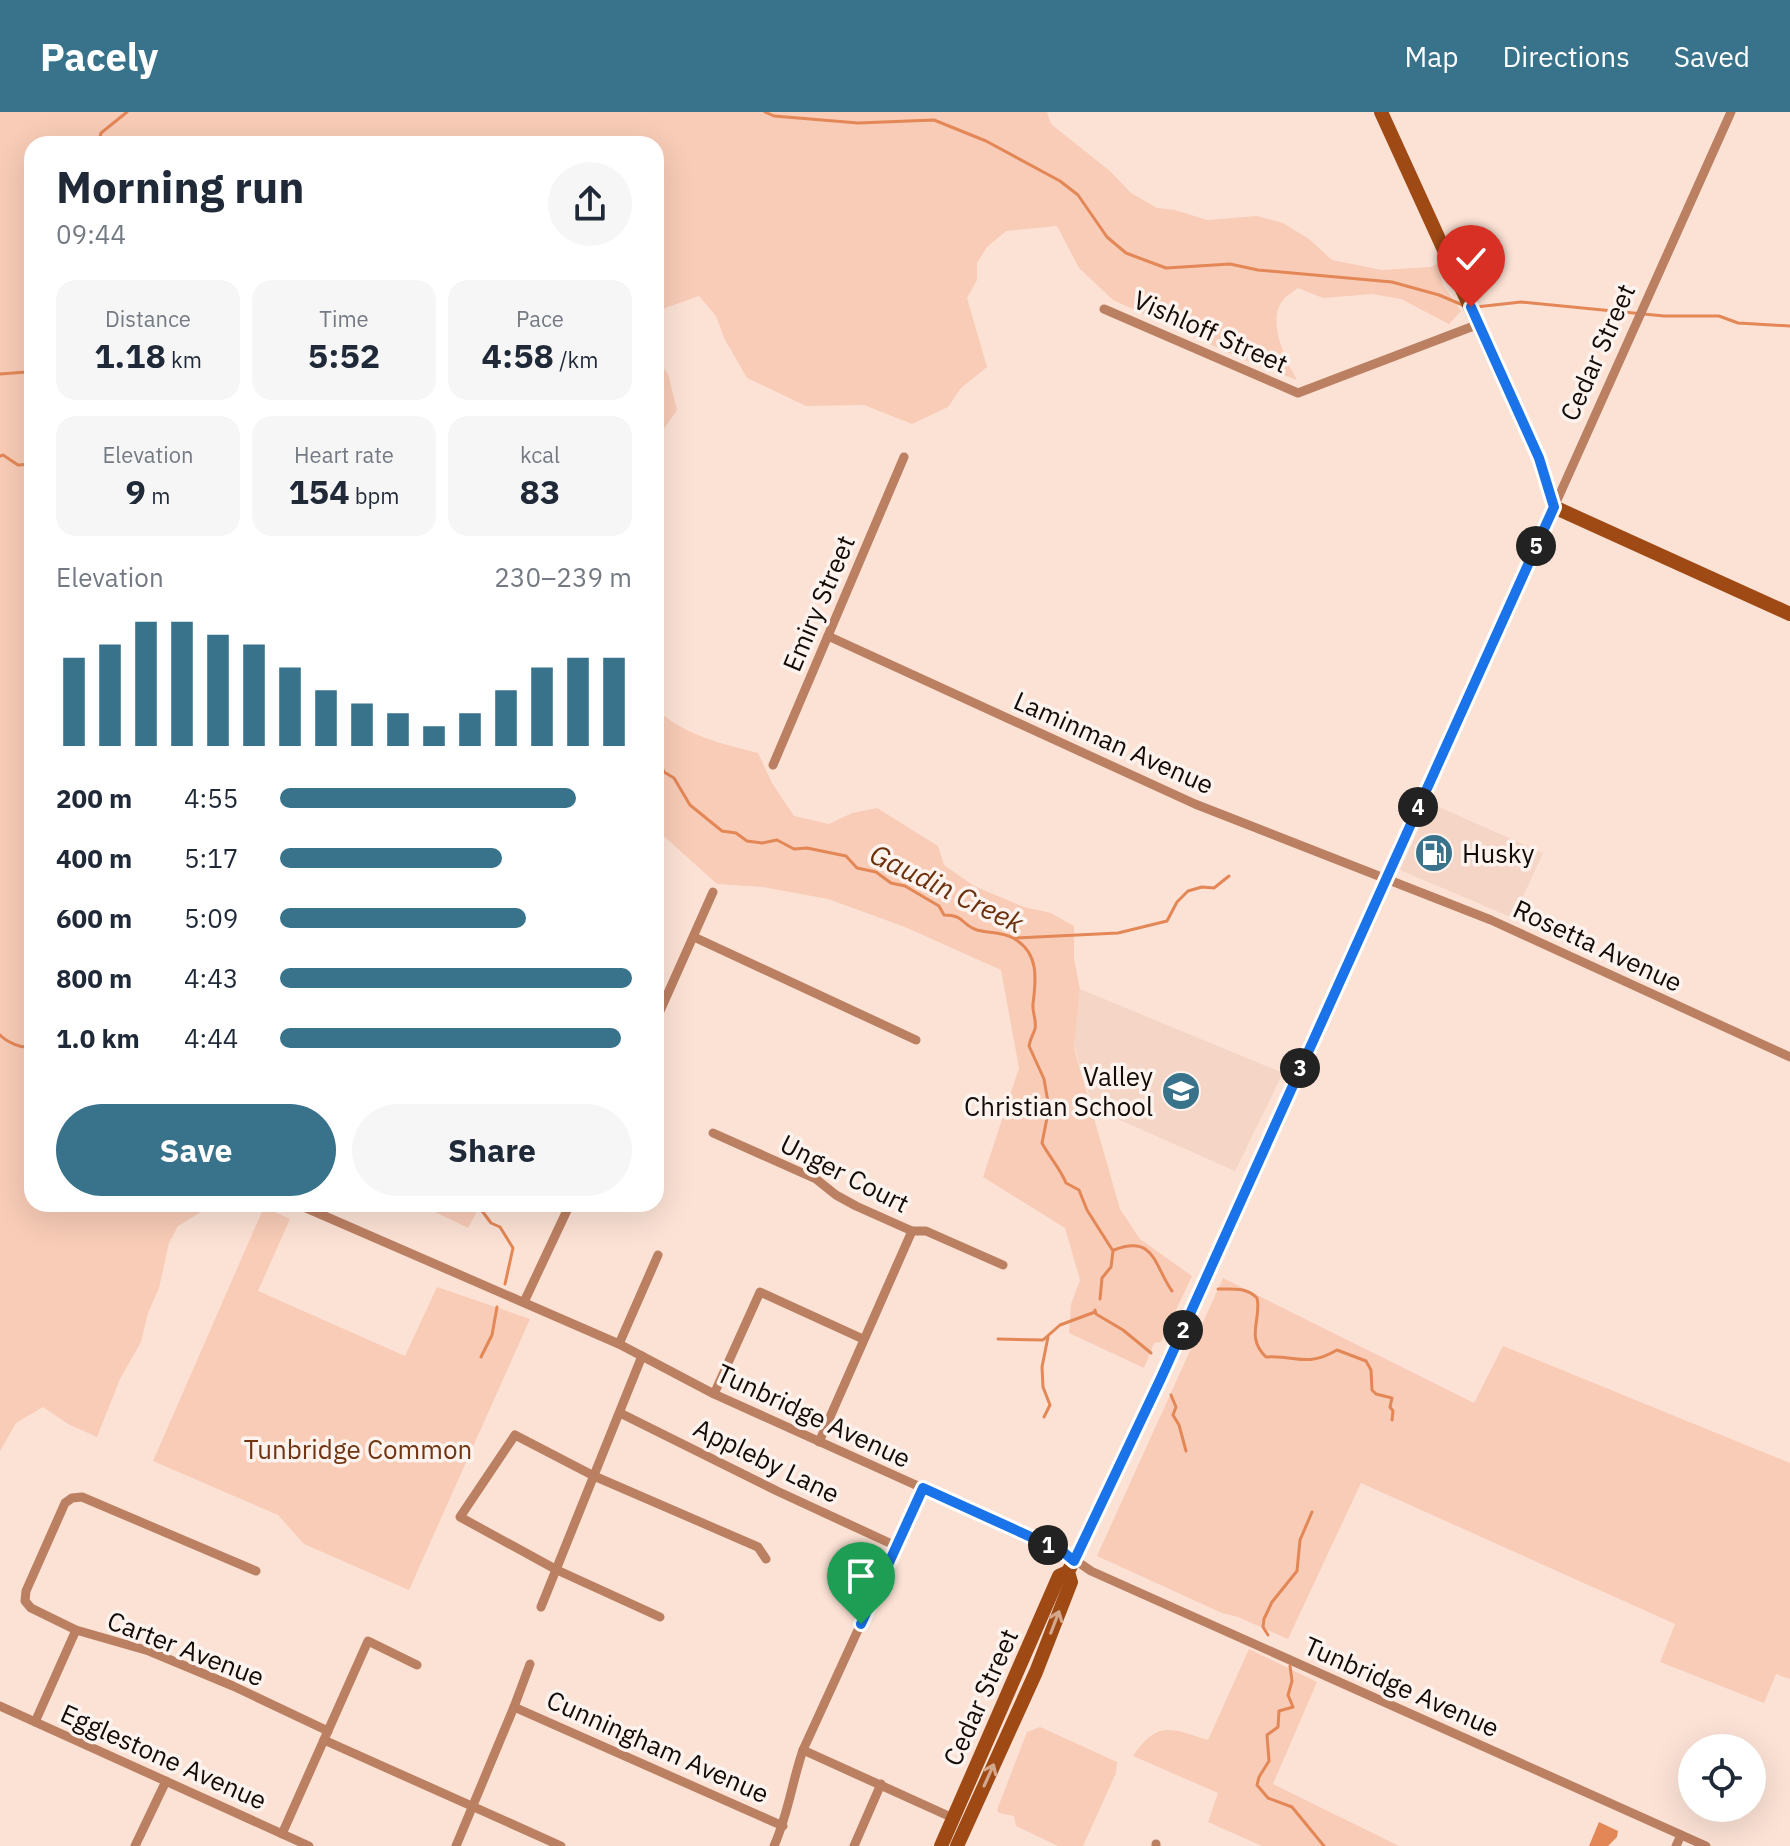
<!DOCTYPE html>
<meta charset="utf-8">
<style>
body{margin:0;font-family:"IBM Plex Sans",sans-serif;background:#f6f6f7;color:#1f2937;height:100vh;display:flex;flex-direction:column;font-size:30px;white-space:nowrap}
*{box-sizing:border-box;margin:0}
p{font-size:26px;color:#747a83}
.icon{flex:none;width:44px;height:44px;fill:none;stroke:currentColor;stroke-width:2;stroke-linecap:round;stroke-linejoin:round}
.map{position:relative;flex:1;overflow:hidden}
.details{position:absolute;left:24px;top:24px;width:640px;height:1076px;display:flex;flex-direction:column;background:#fff;border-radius:24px;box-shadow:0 8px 32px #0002}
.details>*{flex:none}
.tools{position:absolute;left:1678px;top:1622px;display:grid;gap:16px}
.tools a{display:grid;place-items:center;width:88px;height:88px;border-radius:50%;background:#fff;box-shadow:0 8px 32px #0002;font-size:40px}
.pin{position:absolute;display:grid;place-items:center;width:68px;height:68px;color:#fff;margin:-82px -34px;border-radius:50% 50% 50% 0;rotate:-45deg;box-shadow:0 0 8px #0007}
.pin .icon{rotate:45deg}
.km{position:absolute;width:40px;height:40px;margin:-20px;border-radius:50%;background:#222;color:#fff;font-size:22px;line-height:40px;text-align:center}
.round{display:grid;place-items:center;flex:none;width:84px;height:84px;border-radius:42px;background:#f6f6f7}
.head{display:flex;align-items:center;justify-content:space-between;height:136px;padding:0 32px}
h1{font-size:44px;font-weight:800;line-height:60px}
.metrics{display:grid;grid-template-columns:repeat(3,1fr);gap:12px;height:136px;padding:8px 32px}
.metrics div{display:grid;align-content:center;border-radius:20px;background:#f6f6f7;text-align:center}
.metrics b{font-size:34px;font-weight:800}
.metrics small{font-size:22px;font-weight:400}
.metrics p{font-size:22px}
.chart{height:224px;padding:16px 32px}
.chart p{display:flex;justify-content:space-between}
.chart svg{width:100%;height:144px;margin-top:8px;stroke:#38738b;stroke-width:6}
.primary-button{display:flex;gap:16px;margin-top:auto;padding:16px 32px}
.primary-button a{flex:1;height:92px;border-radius:48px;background:#38738b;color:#fff;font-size:32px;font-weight:800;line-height:92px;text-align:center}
.primary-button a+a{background:#f6f6f7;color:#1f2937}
ul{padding:0 32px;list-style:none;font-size:26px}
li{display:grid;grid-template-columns:128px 96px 1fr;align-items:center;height:60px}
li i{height:20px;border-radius:10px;background:#38738b}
header{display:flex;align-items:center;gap:48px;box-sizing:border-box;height:112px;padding:0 40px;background:#38738b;color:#fff}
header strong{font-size:38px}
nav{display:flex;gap:44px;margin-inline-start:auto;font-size:28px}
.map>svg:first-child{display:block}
.built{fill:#f5d5c5}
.green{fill:#f8ccb7}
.water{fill:#e38757}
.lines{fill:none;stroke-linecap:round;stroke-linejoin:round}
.stream{stroke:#e38757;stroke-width:3}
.street{stroke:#bb7f62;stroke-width:9}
.secondary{stroke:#9f4a15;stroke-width:14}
.oneway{stroke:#d3a78c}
.route-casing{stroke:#fff;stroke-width:16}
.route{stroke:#1a73e8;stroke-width:10}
.labels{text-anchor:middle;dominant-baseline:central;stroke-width:7;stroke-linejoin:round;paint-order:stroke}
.street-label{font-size:26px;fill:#130b07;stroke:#fdf3ee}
.poi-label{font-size:26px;fill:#130b07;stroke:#fdf3ee;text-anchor:start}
.park-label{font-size:26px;fill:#713513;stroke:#fdf3ee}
.water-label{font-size:28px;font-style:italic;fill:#6b300c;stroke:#fdf3ee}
</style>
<header>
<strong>Pacely</strong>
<nav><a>Map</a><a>Directions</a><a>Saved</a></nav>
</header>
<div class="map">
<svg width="1790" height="1734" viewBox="0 0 1790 1734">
<rect width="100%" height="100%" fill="#fce2d5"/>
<g class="built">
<polygon points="1430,691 1543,741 1513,806 1400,758"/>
<polygon points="1080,877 1283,961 1235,1059 1093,996 1074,934"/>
</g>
<g class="green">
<path d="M 0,0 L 1047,0 L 1051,12 L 1110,59 L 1131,81 L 1157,96 L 1175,98 L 1207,108 L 1257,104 L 1283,111 L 1309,127 L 1332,148 L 1382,158 L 1431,155 L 1437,152 L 1443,173 L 1461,199 L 1449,212 L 1401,187 L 1372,182 L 1323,186 L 1298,176 C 1293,180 1286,184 1283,188 C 1266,209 1286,248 1297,268 L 1242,247 L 1113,188 L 1079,156 L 1057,114 L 1006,119 L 987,135 L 977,151 L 977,168 L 967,186 L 987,255 L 961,276 L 948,295 L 912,312 L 864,293 L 806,294 L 747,266 L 724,226 L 716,204 L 699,184 L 665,196 L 656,203 L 656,32 L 32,32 L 32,1092 L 214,1092 L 178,1114 L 169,1131 L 159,1176 L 148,1201 L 141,1230 L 120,1267 L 97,1325 L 68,1312 L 43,1295 L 16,1311 L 0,1339 Z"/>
<polygon points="656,245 668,262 677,298 656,328"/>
<path d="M 656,597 C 684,623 722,632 758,641 L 772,671 L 794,704 L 829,712 L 852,701 L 877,696 L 938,734 L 944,753 L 974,774 L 1024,795 L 1051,801 L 1074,814 L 1074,847 L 1080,877 L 1074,936 L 1120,1097 L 1140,1127 L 1192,1164 L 1161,1230 L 1154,1231 L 1144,1256 L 1069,1221 L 1071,1192 L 1080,1168 L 1065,1116 L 983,1065 L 1019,956 L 1001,858 L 905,815 L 828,787 L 763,775 L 717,772 L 656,717 Z"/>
<polygon points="426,1092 481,1092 468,1116 433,1099"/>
<polygon points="264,1095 290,1107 258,1179 405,1244 437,1175 530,1207 409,1478 304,1432 278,1403 153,1349"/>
<polygon points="1223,1166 1474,1291 1503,1234 1790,1351 1790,1567 1776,1562 1764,1591 1660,1550 1675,1512 1361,1371 1288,1527 1238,1505 1222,1501 1097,1444"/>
<path d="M 1249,1537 L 1317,1570 L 1273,1672 L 1399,1734 L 1262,1734 L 1208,1710 L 1218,1681 L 1133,1644 C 1158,1607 1172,1617 1208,1628 Z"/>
<polygon points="1040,1615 1117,1650 1116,1661 1083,1734 1058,1734 1016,1714 1014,1704 999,1701 997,1698 1027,1620"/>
</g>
<polygon class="water" points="1599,1710 1618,1719 1617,1725 1608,1734 1589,1734"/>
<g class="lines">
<g class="stream">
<polyline points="765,0 774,4 858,11 934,8 986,29 1060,69 1078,83 1107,125 1126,141 1166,156 1230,152 1258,158 1392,170 1439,183 1465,194"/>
<polyline points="98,32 101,21 127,0"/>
<polyline points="1476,195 1521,190 1664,204 1719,204 1738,211 1790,214"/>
<polyline points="0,262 27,260 32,254"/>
<polyline points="0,344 3,343 18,353 32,352"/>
<path d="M 656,643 L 664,660 L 674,666 L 690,693 L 722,719 L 736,721 L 747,729 L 762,731 L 777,728 L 794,737 L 807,736 L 846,744 L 857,756 L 876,760 L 891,771 L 905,774 L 939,794 L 944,803 C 965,803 961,813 977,818 C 988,821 1002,820 1013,826 C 1040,841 1036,868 1033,892 C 1032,900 1037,909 1035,917 C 1033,923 1030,927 1029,934 L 1044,967 L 1049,996 L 1042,1031 C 1050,1046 1060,1056 1066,1071 L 1079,1078 L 1087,1098 L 1113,1139 L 1111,1155 L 1102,1166 L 1100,1187"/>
<polyline points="1016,826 1118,821 1167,809 1177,790 1188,779 1202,775 1214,776 1229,764"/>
<path d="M 0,923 C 7,930 23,938 32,934"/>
<polyline points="477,1092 491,1111 500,1115 513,1136 505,1172"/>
<path d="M 1114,1138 C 1155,1122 1154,1154 1172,1179"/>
<path d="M 1218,1177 C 1233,1177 1246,1175 1257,1186 C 1262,1206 1245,1225 1266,1245 C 1298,1243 1306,1256 1337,1238 L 1366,1249 L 1371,1258 L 1372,1278 L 1376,1282 L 1392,1286 L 1390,1295 L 1393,1299 L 1392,1308"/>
<polyline points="1095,1198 1096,1202 1123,1218 1151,1241"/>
<polyline points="998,1227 1043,1228 1060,1213 1095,1200"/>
<polyline points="481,1245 492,1223 497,1195"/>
<polyline points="1171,1283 1176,1295 1173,1303 1179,1313 1186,1339"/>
<polyline points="1044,1305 1050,1293 1043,1275 1042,1255 1048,1225"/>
<polyline points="1268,1523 1263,1515 1264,1507 1272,1490 1297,1459 1300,1428 1312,1400"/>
<polyline points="1290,1554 1292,1569 1288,1583 1293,1595 1279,1599 1278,1615 1267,1623 1269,1649 1259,1665 1257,1673 1268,1686 1292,1695 1324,1734"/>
</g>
<g class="street">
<polyline points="1104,197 1298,281 1479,212"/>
<polyline points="1554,395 1731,0"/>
<polyline points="828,524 1195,692 1491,808 1790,945"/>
<polyline points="773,653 904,345"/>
<polyline points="694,825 916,928"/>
<polyline points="656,908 713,780"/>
<polyline points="713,1021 816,1067 836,1083 856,1094 912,1119 926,1119 1003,1153"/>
<polyline points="297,1092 619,1232 714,1282 1062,1439 1091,1459 1706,1734"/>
<polyline points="524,1190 570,1092"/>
<polyline points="619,1232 658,1143"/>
<polyline points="714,1282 760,1180 863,1227"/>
<polyline points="620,1301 777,1379 896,1434"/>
<polyline points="819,1330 912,1119"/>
<polyline points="256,1459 82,1385 72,1386 65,1391 26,1479 25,1489 31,1496 76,1518 149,1539 233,1574 328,1619"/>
<polyline points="541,1495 642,1244"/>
<polyline points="660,1505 557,1458 460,1405 515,1323 594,1364 758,1435 766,1447"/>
<polyline points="0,1594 309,1734"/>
<polyline points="514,1595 783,1714"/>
<polyline points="35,1610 76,1518"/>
<polyline points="324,1628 561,1734"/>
<polyline points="803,1638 953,1706"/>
<polyline points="282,1722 368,1529 417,1553"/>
<polyline points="1156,1732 1156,1734"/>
<polyline points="135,1734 166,1669"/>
<polyline points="456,1734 514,1595 530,1552"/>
<path d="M 774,1734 C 788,1703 792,1670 803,1638 L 923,1376"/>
<polyline points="854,1734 881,1672"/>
<polyline points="1676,1734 1681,1723"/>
</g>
<g class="secondary">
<polyline points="1381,0 1539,346 1554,395 1790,502"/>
<polyline points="941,1734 1059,1464 1068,1460"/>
<polyline points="957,1734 1036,1560 1071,1470 1068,1460 1161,1266 1554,395"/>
</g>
</g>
<defs><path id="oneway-shaft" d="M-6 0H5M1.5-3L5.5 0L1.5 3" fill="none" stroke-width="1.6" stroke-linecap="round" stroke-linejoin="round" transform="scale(2)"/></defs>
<g class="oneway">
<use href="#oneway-shaft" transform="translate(1055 1510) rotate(-69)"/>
<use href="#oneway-shaft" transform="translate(989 1663) rotate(-66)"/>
</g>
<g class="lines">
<g class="route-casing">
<polyline id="route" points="861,1512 923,1376 1062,1439 1074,1449 1161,1266 1554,395 1539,346 1471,195"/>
</g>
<use href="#route" class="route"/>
</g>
<defs>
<g id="fuel-disc" transform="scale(2)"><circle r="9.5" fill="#38738b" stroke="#fdf3ee"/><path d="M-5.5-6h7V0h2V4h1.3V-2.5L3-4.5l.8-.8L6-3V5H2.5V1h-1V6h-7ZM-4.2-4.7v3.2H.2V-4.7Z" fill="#fff"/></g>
<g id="school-disc" transform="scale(2)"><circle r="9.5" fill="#38738b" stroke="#fdf3ee"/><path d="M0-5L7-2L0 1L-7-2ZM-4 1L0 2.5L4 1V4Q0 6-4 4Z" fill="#fff"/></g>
</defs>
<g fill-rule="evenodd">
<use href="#fuel-disc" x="1434" y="741"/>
<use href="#school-disc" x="1181" y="979"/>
</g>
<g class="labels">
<g class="street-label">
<text transform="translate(1211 219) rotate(24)">Vishloff Street</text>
<text transform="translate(1597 240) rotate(-66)">Cedar Street</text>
<text transform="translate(818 491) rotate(-67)">Emiry Street</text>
<text transform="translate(1114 630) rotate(24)">Laminman Avenue</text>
<text transform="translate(1598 833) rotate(25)">Rosetta Avenue</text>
<text transform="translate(845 1061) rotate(27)">Unger Court</text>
<text transform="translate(814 1303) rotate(25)">Tunbridge Avenue</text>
<text transform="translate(767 1348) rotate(26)">Appleby Lane</text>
<text transform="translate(186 1536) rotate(21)">Carter Avenue</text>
<text transform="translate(1402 1574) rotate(24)">Tunbridge Avenue</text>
<text transform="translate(980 1585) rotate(-66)">Cedar Street</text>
<text transform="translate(658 1634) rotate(24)">Cunningham Avenue</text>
<text transform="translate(164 1644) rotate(24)">Egglestone Avenue</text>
</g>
<g class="poi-label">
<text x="1462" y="741">Husky</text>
<text x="1153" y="964" text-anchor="end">Valley<tspan x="1153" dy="30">Christian School</tspan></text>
</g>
<g class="park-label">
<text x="358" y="1337">Tunbridge Common</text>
</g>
<g class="water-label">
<text transform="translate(947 776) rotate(26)">Gaudin Creek</text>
</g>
</g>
</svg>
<div class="tools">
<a><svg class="icon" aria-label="locate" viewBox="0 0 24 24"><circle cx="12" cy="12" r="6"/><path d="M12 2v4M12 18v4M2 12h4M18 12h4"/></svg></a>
</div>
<div class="pin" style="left:861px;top:1512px;background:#1e9e55"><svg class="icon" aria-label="arrive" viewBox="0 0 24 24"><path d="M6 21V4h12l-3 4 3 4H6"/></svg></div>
<div class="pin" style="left:1471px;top:195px;background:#d93025"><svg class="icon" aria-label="check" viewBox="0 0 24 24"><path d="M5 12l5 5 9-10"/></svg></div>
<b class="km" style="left:1048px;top:1433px">1</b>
<b class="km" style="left:1183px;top:1218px">2</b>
<b class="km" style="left:1300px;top:956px">3</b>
<b class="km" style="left:1418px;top:695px">4</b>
<b class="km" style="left:1536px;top:434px">5</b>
<section class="details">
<div class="head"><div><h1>Morning run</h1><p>09:44</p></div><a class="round"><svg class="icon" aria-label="share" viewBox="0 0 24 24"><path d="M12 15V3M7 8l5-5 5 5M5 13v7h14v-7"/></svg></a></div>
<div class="metrics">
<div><p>Distance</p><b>1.18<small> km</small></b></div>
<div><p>Time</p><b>5:52</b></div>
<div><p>Pace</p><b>4:58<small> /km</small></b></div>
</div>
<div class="metrics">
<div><p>Elevation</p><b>9<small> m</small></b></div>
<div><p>Heart rate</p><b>154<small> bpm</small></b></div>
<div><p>kcal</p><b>83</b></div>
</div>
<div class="chart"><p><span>Elevation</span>230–239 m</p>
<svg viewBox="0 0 160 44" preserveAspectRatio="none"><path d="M5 44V17M15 44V13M25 44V6M35 44V6M45 44V10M55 44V13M65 44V20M75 44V27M85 44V31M95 44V34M105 44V38M115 44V34M125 44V27M135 44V20M145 44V17M155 44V17"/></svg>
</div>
<ul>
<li><b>200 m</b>4:55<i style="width:84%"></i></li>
<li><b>400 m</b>5:17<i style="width:63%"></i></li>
<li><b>600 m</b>5:09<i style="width:70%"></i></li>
<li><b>800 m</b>4:43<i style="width:100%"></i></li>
<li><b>1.0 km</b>4:44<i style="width:97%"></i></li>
</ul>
<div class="primary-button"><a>Save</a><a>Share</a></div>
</section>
</div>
